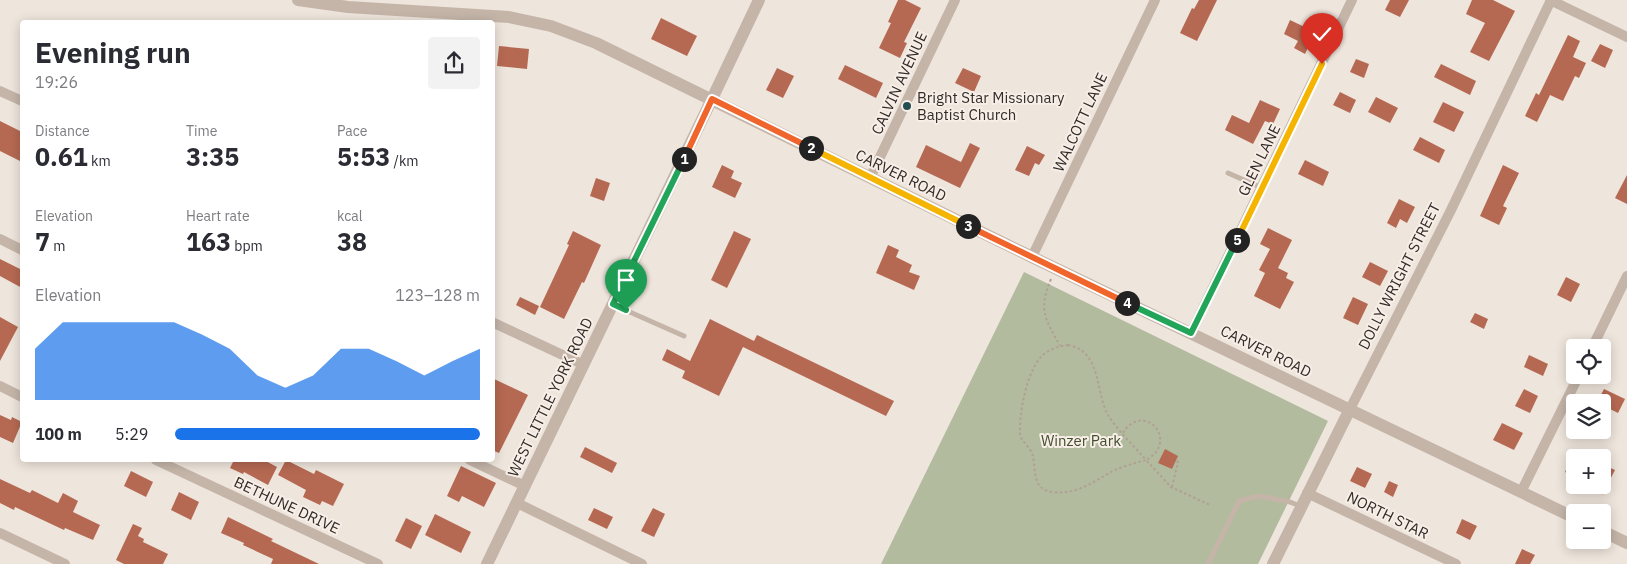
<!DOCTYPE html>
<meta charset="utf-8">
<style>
body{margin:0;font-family:"IBM Plex Sans",sans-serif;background:#f2f2f3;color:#2b2b33;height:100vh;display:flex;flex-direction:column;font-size:19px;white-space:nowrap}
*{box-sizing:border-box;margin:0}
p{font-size:16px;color:#7c7c81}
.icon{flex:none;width:28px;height:28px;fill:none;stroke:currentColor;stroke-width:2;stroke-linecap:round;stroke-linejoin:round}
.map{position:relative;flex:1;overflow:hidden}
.side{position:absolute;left:20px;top:20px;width:475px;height:442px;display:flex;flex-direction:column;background:#fff;border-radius:5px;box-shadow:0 2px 12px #0003}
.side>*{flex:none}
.buttons{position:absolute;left:1566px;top:339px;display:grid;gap:10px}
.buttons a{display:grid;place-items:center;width:45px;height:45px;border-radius:5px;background:#fff;box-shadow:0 2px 12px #0003;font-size:25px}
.pin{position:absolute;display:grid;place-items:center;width:42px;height:42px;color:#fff;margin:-51px -21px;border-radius:50% 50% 50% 0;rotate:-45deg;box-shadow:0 0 5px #0007}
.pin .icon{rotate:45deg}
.km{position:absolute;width:25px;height:25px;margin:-12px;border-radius:50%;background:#222;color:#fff;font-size:14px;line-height:25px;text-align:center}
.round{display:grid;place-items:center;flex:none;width:52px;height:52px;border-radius:5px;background:#f2f2f3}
.head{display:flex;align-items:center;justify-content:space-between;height:85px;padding:0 15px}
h1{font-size:28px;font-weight:800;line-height:38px}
.metrics{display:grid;grid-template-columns:repeat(3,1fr);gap:8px;height:85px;padding:5px 15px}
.metrics div{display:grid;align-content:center}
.metrics b{font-size:25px;font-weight:800}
.metrics small{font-size:14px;font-weight:400}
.metrics p{font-size:14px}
.chart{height:140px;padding:10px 15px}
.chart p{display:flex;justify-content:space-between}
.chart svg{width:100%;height:90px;margin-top:5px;fill:#1a73e8;opacity:.7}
ul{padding:0 15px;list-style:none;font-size:16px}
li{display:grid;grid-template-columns:80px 60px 1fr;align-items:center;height:38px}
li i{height:12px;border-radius:6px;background:#1a73e8}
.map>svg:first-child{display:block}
.green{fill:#b2bb9e}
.building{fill:#b66952}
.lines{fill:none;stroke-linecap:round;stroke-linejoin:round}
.path{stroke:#b0a094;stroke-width:2;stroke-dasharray:2.5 2.5;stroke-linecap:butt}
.service{stroke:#c5b5a9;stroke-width:5}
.minor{stroke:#c5b5a9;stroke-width:10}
.tertiary{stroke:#c5b5a9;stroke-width:12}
.split-1-casing{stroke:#fff;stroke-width:10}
.split-2-casing{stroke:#fff;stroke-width:10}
.split-3-casing{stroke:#fff;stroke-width:10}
.split-4-casing{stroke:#fff;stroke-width:10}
.split-5-casing{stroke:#fff;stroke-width:10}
.split-6-casing{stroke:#fff;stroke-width:10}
.split-1{stroke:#22a559;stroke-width:6}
.split-2{stroke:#f0652b;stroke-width:6}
.split-3{stroke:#f5b400;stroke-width:6}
.split-4{stroke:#f0652b;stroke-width:6}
.split-5{stroke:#22a559;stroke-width:6}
.split-6{stroke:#f5b400;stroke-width:6}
.poi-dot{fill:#234d4f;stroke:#f7efe7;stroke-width:2}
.labels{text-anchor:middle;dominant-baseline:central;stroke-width:4;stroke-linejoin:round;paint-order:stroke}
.street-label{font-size:15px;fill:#332b28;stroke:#f7efe7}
.poi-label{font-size:15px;fill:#332b28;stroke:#f7efe7;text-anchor:start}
.park-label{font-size:15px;fill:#434e2f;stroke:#f7efe7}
</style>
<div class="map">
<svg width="1627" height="564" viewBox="0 0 1627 564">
<rect width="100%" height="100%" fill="#eee5dc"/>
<polygon class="green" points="1024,272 1328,421 1258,564 881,564"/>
<g class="building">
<polygon points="898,0 905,0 921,8 904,42 907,43 900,58 879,48 891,23 888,22"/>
<polygon points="1199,0 1217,0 1197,41 1180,33 1192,8 1194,9"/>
<polygon points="1390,0 1409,0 1400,17 1385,10"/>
<polygon points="1472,0 1493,0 1515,11 1489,61 1470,52 1485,23 1466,14"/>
<polygon points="661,18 697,36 687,56 651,39"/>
<polygon points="1290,20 1315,32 1305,54 1294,48 1298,41 1284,34"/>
<polygon points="1568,35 1580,41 1573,57 1586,63 1579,78 1575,76 1563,101 1550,95 1537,122 1525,116 1536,93 1539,95"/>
<polygon points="1600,44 1613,50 1605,68 1591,61"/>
<polygon points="499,46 529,49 527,69 497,66"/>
<polygon points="1356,59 1369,64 1364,78 1350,72"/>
<polygon points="1441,64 1476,81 1470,95 1434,77"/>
<polygon points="845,65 883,83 876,98 838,79"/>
<polygon points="777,68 794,76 783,98 766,90"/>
<polygon points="963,68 981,76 974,92 955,83"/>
<polygon points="1340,92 1356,100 1350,113 1333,105"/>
<polygon points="1376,97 1398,108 1390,123 1368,112"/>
<polygon points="1260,100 1280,109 1273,124 1265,121 1253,144 1225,130 1232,115 1249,123"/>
<polygon points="1443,102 1464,112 1454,132 1433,122"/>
<polygon points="0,121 22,132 22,162 0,151"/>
<polygon points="1420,137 1445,150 1439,163 1413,150"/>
<polygon points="970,143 980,148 960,188 916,167 926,145 961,162"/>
<polygon points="1027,146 1045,155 1039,165 1035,163 1029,176 1015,170"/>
<polygon points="1305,160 1329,172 1323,186 1298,174"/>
<polygon points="722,165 734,171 731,178 742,183 735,198 712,187"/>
<polygon points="1503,165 1519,173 1503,206 1507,208 1499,225 1480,216"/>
<polygon points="1627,175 1627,204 1615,198"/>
<polygon points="596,178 610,183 604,201 590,196"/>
<polygon points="1399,199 1415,207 1407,223 1400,219 1396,228 1387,223"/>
<polygon points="1268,228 1292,240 1278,268 1288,273 1286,278 1294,282 1280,309 1254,296 1265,273 1259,270 1270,249 1260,244"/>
<polygon points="573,231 601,245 584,283 582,282 564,319 540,307 569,245 567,244"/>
<polygon points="734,231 751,239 727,288 711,280"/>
<polygon points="888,245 899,250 896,257 912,265 909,272 920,276 914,290 876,273"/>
<polygon points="0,259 22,270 22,288 0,276"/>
<polygon points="1370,262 1388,271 1380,286 1362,277"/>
<polygon points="1566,277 1580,284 1571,302 1557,295"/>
<polygon points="520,297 539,306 535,315 516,305"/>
<polygon points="1353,297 1368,304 1358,325 1343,318"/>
<polygon points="1475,313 1488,319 1484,329 1470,322"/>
<polygon points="0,317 18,327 0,361"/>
<polygon points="710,319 754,341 757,335 894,401 886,416 743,347 719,396 682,378 685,371 662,360 667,349 690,361"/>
<polygon points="1529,355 1548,364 1543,376 1524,367"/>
<polygon points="492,378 528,395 499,453 492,450"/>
<polygon points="1524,389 1538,396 1530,413 1515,406"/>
<polygon points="1604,389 1625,399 1618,413 1602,405 1602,402 1597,402"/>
<polygon points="0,415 11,420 12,417 22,422 13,443 0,437"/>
<polygon points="1502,423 1523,433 1514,450 1493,440"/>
<polygon points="585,447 617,463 612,473 580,457"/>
<polygon points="1165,449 1178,456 1172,469 1158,463"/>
<polygon points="1575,451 1575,477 1565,472"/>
<polygon points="234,460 264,460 277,467 268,485 244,472 243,474 230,468"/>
<polygon points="286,460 314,474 316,470 344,484 333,506 322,501 320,505 303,497 306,490 278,475"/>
<polygon points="1602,464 1615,470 1602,495"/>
<polygon points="461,466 496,483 484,507 462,496 459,502 447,496"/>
<polygon points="1357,467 1372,474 1365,488 1350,481"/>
<polygon points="131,471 153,482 146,497 124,486"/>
<polygon points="0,479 30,493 32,490 58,503 63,493 78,501 73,512 100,525 93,540 65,528 64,530 15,507 14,510 0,503"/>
<polygon points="1389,481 1398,485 1393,497 1384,492"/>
<polygon points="179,492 199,502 191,520 171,510"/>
<polygon points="594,508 613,517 607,529 588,520"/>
<polygon points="653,508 665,514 654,537 641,531"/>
<polygon points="435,514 471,532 461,553 425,535"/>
<polygon points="228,517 273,539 271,541 319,564 271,564 273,559 243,545 244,543 221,533"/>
<polygon points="406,518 422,526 411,549 395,541"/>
<polygon points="1462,519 1477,526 1470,540 1456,533"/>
<polygon points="133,524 142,528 138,536 144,539 143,542 168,554 163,564 124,564 116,560"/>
<polygon points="1522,549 1535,555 1530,564 1515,564"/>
</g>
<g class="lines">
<g class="path">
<path d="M 1051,279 C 1038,310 1045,318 1060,346"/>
<path d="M 1068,345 C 1102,351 1095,392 1108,415 C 1117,430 1134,446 1146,460 C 1135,463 1123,466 1113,471 C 1094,481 1077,495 1053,492 C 1032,490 1036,471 1033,457 C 1032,448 1021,442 1020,434 C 1019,413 1027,369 1043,355 C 1050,349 1059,346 1068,345 Z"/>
<path d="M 1123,433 C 1143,400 1181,441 1146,460 L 1171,487 L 1210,505"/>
<polyline points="1172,487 1178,462 1176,461"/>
</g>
<g class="service">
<polyline points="1228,173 1262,188"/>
<polyline points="614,305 684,336"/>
<polyline points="1208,564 1239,501 1259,496 1290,502 1300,506"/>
</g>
<g class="minor">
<polyline points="1550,0 1627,37"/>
<polyline points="0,91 22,101"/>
<polyline points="870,178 955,0"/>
<polyline points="0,239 22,250"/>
<polyline points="1032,257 1155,0"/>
<polyline points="492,322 584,365"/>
<polyline points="1191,333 1352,0"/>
<polyline points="1592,348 1627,276"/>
<polyline points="0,386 22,397"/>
<polyline points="1350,409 1451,210 1551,0"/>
<polyline points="156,460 378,564"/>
<polyline points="470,460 525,486"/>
<polyline points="1521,492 1579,375"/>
<polyline points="1307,493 1456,564"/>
<polyline points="517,503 642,564"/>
<polyline points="0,533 65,564"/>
</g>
<g class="tertiary">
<polyline points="298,0 348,7 509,17 551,26 596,43 1032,257 1575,518"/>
<polyline points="1602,531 1627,543"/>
<polyline points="487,564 712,99 759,0"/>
<polyline points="1273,564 1350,409"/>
</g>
</g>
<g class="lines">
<g class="split-1-casing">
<polyline id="split-1" points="626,310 613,304 684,159"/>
</g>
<g class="split-2-casing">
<polyline id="split-2" points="684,159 712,99 811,148"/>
</g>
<g class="split-3-casing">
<polyline id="split-3" points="811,148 968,226"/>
</g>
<g class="split-4-casing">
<polyline id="split-4" points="968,226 1127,303"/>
</g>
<g class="split-5-casing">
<polyline id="split-5" points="1127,303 1191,333 1237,240"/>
</g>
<g class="split-6-casing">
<polyline id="split-6" points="1237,240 1322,64"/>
</g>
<use href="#split-1" class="split-1"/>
<use href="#split-2" class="split-2"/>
<use href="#split-3" class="split-3"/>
<use href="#split-4" class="split-4"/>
<use href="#split-5" class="split-5"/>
<use href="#split-6" class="split-6"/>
</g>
<circle class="poi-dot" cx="907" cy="106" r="5"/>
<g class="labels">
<g class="street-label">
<text transform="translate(899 83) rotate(-65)">CALVIN AVENUE</text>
<text transform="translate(1080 122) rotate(-65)">WALCOTT LANE</text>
<text transform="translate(1259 160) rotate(-64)">GLEN LANE</text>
<text transform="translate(901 175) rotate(26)">CARVER ROAD</text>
<text transform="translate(1399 276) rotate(-63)">DOLLY WRIGHT STREET</text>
<text transform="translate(1266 351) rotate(26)">CARVER ROAD</text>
<text transform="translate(550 397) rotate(-64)">WEST LITTLE YORK ROAD</text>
<text transform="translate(287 505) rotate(25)">BETHUNE DRIVE</text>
<text transform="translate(1388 515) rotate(26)">NORTH STAR</text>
</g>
<g class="poi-label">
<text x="917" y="97">Bright Star Missionary<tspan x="917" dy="17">Baptist Church</tspan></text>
</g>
<g class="park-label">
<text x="1081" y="440">Winzer Park</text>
</g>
</g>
</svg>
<div class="buttons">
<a><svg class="icon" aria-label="locate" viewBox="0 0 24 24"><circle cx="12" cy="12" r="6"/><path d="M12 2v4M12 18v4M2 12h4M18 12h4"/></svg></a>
<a><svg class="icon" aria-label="layers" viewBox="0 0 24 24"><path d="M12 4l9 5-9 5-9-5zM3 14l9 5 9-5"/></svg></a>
<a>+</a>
<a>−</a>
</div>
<div class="pin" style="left:626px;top:310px;background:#1e9e55"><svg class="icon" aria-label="arrive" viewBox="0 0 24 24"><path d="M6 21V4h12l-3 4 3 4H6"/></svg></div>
<div class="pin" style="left:1322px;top:64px;background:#d93025"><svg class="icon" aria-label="check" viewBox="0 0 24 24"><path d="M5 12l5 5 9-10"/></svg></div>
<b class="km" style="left:684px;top:159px">1</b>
<b class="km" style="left:811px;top:148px">2</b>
<b class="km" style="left:968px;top:226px">3</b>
<b class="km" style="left:1127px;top:303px">4</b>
<b class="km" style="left:1237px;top:240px">5</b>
<section class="side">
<div class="head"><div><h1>Evening run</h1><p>19:26</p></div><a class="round"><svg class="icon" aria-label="share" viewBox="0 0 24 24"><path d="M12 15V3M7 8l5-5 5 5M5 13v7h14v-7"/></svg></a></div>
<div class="metrics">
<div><p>Distance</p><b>0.61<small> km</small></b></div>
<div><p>Time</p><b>3:35</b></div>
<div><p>Pace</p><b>5:53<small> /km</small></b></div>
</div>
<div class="metrics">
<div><p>Elevation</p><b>7<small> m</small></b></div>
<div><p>Heart rate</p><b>163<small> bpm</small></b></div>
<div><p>kcal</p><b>38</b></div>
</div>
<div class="chart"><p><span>Elevation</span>123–128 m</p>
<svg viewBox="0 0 160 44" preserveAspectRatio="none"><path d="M0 44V19L10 6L20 6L30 6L40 6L50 6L60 12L70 19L80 32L90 38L100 32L110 19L120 19L130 25L140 32L150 25L160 19V44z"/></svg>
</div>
<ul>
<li><b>100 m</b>5:29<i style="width:100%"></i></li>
</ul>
</section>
</div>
